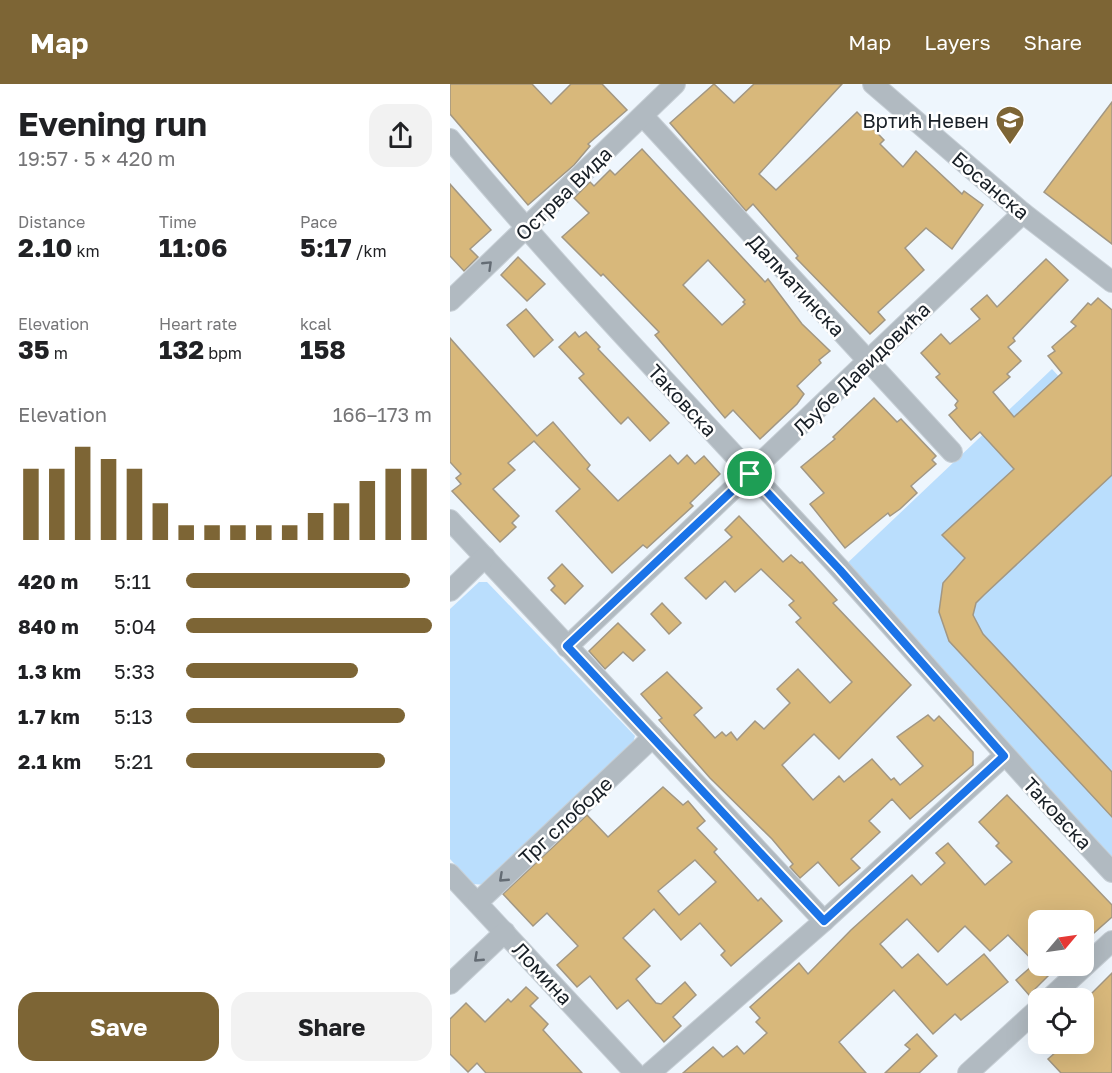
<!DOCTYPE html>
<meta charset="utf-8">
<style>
body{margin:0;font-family:"Golos Text",sans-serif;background:#f2f2f2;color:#202124;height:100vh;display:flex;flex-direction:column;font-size:22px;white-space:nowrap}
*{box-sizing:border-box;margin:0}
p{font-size:20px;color:#757577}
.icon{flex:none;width:33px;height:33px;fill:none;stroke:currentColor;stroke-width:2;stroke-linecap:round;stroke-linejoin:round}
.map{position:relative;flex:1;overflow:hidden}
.panel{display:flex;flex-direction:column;background:#fff;width:450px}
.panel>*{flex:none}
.needle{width:39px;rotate:61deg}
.tools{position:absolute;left:578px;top:826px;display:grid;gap:12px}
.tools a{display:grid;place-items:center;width:66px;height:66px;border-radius:12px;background:#fff;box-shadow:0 6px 24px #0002;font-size:30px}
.pin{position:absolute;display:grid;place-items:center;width:51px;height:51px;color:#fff;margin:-26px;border:3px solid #fff;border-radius:50%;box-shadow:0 2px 6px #0007}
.round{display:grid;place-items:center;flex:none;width:63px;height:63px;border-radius:18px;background:#f2f2f2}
.overview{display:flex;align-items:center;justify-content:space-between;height:102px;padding:0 18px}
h1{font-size:33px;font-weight:700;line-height:45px}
.figures{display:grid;grid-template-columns:repeat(3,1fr);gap:9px;height:102px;padding:6px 18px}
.figures div{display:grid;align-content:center}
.figures b{font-size:26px;font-weight:700}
.figures small{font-size:16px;font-weight:400}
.figures p{font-size:16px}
.chart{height:168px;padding:12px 18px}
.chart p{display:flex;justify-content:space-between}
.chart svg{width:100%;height:108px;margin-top:6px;stroke:#7d6535;stroke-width:6}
.action{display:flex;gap:12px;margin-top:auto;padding:12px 18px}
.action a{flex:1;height:69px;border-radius:18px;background:#7d6535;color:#fff;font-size:24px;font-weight:700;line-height:69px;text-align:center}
.action a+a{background:#f2f2f2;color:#202124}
ul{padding:0 18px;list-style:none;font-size:20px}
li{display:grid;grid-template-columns:96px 72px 1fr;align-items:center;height:45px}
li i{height:15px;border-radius:8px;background:#7d6535}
header{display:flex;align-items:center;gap:36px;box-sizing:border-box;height:84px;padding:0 30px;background:#7d6535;color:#fff}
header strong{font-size:28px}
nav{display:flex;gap:33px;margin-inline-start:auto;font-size:21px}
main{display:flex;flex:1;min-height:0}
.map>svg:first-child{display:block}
.green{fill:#badefd}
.building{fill:#d8b87b;stroke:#a29783;stroke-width:1.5;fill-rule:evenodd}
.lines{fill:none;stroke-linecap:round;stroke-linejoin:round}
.minor-casing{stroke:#c7cfd6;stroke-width:22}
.minor{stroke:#b1bac1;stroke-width:20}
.oneway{stroke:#646c74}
.route-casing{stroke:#fff;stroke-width:12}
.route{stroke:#1a73e8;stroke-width:8}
.labels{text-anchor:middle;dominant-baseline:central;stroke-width:5;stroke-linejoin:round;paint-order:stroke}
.poi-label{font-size:20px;fill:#181f26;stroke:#fff;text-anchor:end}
.street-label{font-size:20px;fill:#181f26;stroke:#fff}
</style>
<header>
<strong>Map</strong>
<nav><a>Map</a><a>Layers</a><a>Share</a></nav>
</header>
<main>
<section class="panel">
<div class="overview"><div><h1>Evening run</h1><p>19:57 · 5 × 420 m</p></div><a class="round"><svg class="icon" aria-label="share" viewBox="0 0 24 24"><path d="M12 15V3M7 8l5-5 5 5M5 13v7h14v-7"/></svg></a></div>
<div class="figures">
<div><p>Distance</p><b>2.10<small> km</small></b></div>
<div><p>Time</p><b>11:06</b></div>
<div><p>Pace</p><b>5:17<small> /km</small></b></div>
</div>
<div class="figures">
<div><p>Elevation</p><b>35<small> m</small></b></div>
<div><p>Heart rate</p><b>132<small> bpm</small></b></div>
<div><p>kcal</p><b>158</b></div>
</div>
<div class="chart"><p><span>Elevation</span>166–173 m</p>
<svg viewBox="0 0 160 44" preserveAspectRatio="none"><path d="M5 44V15M15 44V15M25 44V6M35 44V11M45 44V15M55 44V29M65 44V38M75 44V38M85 44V38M95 44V38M105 44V38M115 44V33M125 44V29M135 44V20M145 44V15M155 44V15"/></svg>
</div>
<ul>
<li><b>420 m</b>5:11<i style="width:91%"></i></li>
<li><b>840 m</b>5:04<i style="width:100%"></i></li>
<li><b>1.3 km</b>5:33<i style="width:70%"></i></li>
<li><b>1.7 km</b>5:13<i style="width:89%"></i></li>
<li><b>2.1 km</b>5:21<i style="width:81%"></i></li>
</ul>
<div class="action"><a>Save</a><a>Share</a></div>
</section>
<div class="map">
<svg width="662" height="989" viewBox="0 0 662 989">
<rect width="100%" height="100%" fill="#eef6fd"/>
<g class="green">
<polygon points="602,285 635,321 662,297 662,788 390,486"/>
<polygon points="29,498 37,498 185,652 182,662 37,801 23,800 0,775 0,525"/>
</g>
<g class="building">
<polygon points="0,0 82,0 101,20 121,0 152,0 177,26 138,60 140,62 124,81 78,121 0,30"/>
<polygon points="264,0 284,19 304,0 392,0 309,90 326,106 407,28 434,56 430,60 453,83 466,67 512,110 514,107 533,121 502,165 476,144 455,164 474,186 428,228 435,236 420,250 346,174 348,172 303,120 296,127 220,39"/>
<polygon points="662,18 662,160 594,108"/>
<path d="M 192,65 L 315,198 L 318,195 L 352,240 L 380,267 L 369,276 L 371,279 L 347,302 L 354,310 L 347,320 L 310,355 L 283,326 L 275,334 L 205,251 L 209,248 L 153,190 L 151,192 L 112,153 L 139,129 L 124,114 L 140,98 L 144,102 L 160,86 L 165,91 ZM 258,176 L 295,216 L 293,218 L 295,220 L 272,241 L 233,201 Z"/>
<polygon points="0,100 41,146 20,165 28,173 14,187 0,172"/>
<polygon points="68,173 95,200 77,217 51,191"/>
<polygon points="596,175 618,196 563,254 565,257 558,263 571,277 557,290 560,293 543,308 564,333 612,289 598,272 605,267 602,263 626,242 621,238 638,219 641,221 648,214 662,226 662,391 534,511 526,519 523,531 533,550 662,688 662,733 499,557 489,528 493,499 515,474 492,451 564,385 530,348 521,356 511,345 499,331 507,324 505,321 508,317 486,293 490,290 471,269 491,250 500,260 530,235 521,225 537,211 547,223"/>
<polygon points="76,225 103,256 84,273 57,241"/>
<polygon points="125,248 129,253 136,248 150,263 148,265 219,339 200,357 178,333 171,340 168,337 129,294 134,290 109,263"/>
<polygon points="0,254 87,352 103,338 140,381 137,385 168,417 220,371 228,380 237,371 245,380 254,372 270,390 240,419 243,422 197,464 193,461 162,489 106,427 130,405 84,357 58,379 65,386 43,405 69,432 62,439 66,443 50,458 2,407 11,400 6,394 11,390 0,378"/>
<polygon points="424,314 447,338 451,335 486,372 482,376 486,380 461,402 467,409 450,425 440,432 438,429 395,464 360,420 374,409 351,383 385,355 383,353"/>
<polygon points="289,432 333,478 341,471 350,479 352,478 387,516 383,519 461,601 389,675 364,650 332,681 363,716 389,692 394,698 422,675 441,696 444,694 450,701 473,682 447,653 478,631 484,637 489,632 523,668 523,681 460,735 442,715 419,737 430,748 401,775 410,784 389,802 368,778 350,794 340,783 343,780 322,755 260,694 209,636 212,634 191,610 217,588 252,624 244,631 265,654 272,648 276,652 281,648 287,656 305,637 314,645 340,619 327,605 348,585 380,619 402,598 346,538 351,534 339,521 344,517 311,485 285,508 275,497 256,515 235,494 282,453 275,446"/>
<polygon points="112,480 133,502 115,520 101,506 105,502 98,494"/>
<polygon points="212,519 231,539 219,550 201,530"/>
<polygon points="168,539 195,566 183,577 173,568 155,585 139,567"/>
<path d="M 213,703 L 233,721 L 238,717 L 255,737 L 247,744 L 267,765 L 264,768 L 308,817 L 311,814 L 332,837 L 281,882 L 271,871 L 275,867 L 250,839 L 231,856 L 204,825 L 173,854 L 200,882 L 186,895 L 206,919 L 211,920 L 235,898 L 246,911 L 223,933 L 231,942 L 214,958 L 178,916 L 167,925 L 140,892 L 127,903 L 107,881 L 128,862 L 97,829 L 83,842 L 53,810 L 137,731 L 158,753 ZM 245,776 L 266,798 L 229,831 L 208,807 Z"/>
<polygon points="557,711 662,821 662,833 644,849 633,837 588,837 588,882 608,882 579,911 566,896 582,882 588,882 558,851 540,867 515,842 488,868 457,835 430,860 452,884 468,870 497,901 534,870 558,898 511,936 505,930 483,950 444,906 389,958 416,989 233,989 263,963 273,973 287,962 294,970 317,949 306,938 310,934 300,923 349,879 358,890 401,846 462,791 471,801 495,779 486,769 498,759 535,801 562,778 546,762 549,759 529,738"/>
<polygon points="662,889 662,989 611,989 598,975 615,960 633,960 633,918"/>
<polygon points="76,903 88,914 80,922 98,940 93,946 132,989 36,989 27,979 18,988 0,970 0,935 16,919 35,938 58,915 61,918"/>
<polygon points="467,950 487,972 469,989 435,989 460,965 455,961"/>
</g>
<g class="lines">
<g class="minor-casing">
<g id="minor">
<polyline points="423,0 573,129 662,198"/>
<polyline points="193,32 502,368"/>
<path d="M 0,55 C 124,204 259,342 390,485 C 481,586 569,689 662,788"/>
<polyline points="0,217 225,0"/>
<polyline points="0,436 374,837"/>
<polyline points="0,507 35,473"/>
<polyline points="117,563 573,129"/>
<polyline points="0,790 185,989"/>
<polyline points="28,818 203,653"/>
<polyline points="0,900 55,848"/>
<polyline points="599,915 662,857"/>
<polyline points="200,989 374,837 554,672"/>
<polyline points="518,989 588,925"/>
</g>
</g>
<use href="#minor" class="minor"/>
</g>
<defs><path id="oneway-chevron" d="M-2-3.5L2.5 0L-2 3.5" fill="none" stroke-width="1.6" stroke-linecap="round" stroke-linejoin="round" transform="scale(1.5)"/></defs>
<g class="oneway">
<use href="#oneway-chevron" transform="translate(38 181) rotate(-44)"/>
<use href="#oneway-chevron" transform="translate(53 794) rotate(137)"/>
<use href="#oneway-chevron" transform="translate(28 874) rotate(137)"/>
</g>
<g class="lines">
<g class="route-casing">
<polygon id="route" points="300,390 390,486 554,672 374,837 117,562"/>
</g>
<use href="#route" class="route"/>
</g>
<defs>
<g id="school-pin" transform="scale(1.5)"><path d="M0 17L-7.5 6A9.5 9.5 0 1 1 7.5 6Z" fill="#7d6535" stroke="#fff"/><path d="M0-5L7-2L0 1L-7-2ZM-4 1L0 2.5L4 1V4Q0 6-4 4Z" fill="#fff"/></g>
</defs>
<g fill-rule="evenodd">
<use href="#school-pin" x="560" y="36"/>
</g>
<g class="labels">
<g class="poi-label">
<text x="539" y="36">Вртић Невен</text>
</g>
<g class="street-label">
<text transform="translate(541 101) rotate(40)">Босанска</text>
<text transform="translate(113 109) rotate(-44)">Острва Вида</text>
<text transform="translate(347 201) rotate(47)">Далматинска</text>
<text transform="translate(411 284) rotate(-44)">Љубе Давидовића</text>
<text transform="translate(233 316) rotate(47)">Таковска</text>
<text transform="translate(608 729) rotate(47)">Таковска</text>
<text transform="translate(115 736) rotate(-43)">Трг слободе</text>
<text transform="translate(93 889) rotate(47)">Ломина</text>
</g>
</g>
</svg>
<div class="tools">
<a><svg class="needle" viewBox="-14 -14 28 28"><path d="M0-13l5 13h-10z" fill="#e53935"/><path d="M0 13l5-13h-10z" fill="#757577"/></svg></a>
<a><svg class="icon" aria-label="locate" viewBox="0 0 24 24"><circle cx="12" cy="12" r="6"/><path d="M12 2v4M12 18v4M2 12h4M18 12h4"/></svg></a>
</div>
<div class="pin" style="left:300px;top:390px;background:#1e9e55"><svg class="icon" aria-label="arrive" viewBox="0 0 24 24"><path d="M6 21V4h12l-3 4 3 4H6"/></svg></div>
</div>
</main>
